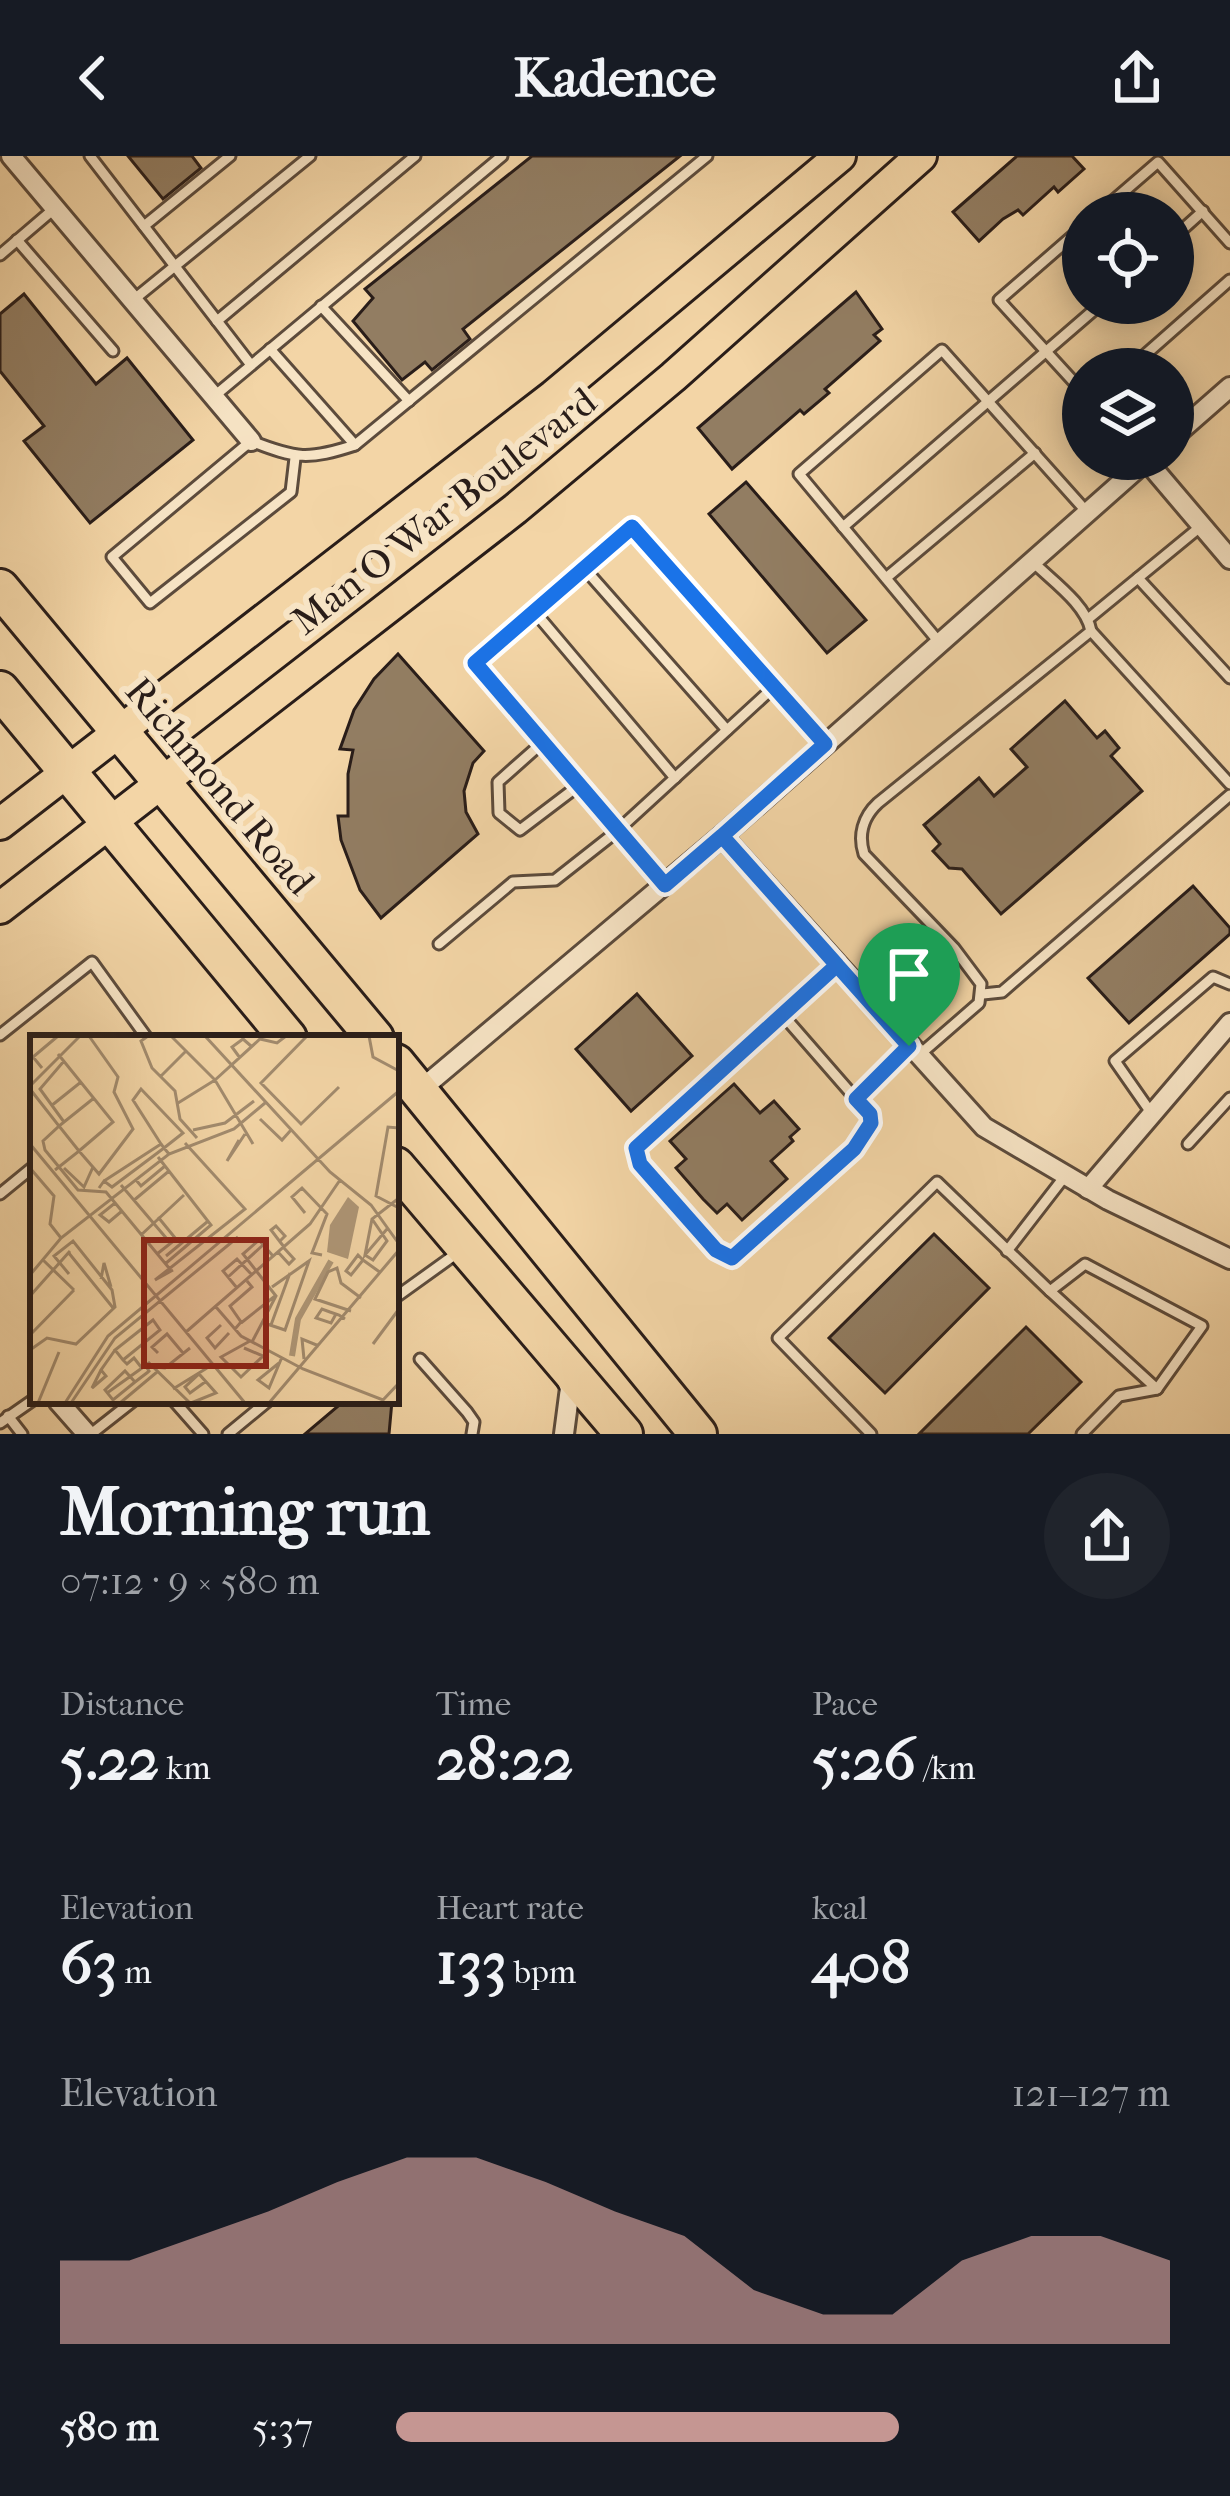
<!DOCTYPE html>
<meta charset="utf-8">
<style>
body{margin:0;font-family:"IM FELL French Canon",serif;background:#20242c;color:#f1f3f6;height:100vh;display:flex;flex-direction:column;font-size:45px;white-space:nowrap}
*{box-sizing:border-box;margin:0}
p{font-size:39px;color:#9ea1a6}
.icon{flex:none;width:66px;height:66px;fill:none;stroke:currentColor;stroke-width:2;stroke-linecap:round;stroke-linejoin:round}
.map{position:relative;height:1278px;overflow:hidden}
.drawer{display:flex;flex-direction:column;background:#171b24;flex:1}
.drawer>*{flex:none}
.fabs{position:absolute;left:1062px;top:36px;display:grid;gap:24px}
.fabs a{display:grid;place-items:center;width:132px;height:132px;border-radius:50%;background:#171b24;box-shadow:0 6px 30px #0003;font-size:60px}
.pin{position:absolute;display:grid;place-items:center;width:102px;height:102px;color:#fff;margin:-123px -51px;border-radius:50% 50% 50% 0;rotate:-45deg;box-shadow:0 0 12px #0007}
.pin .icon{rotate:45deg}
.round{display:grid;place-items:center;flex:none;width:126px;height:126px;border-radius:63px;background:#20242c}
.headline{display:flex;align-items:center;justify-content:space-between;height:204px;padding:0 60px}
h1{font-size:66px;font-weight:800;line-height:90px}
.figures{display:grid;grid-template-columns:repeat(3,1fr);gap:18px;height:204px;padding:12px 60px}
.figures div{display:grid;align-content:center}
.figures b{font-size:60px;font-weight:800}
.figures small{font-size:33px;font-weight:400}
.figures p{font-size:33px}
.chart{height:336px;padding:24px 60px}
.chart p{display:flex;justify-content:space-between}
.chart svg{width:100%;height:216px;margin-top:12px;fill:#c59692;opacity:.7}
ul{padding:0 60px;list-style:none;font-size:39px}
li{display:grid;grid-template-columns:192px 144px 1fr;align-items:center;height:90px}
li i{height:30px;border-radius:15px;background:#c59692}
header{display:flex;justify-content:space-between;align-items:center;height:156px;padding:0 60px;background:#171b24;font-size:54px;font-weight:800}
.map>svg:first-child{display:block}
.building{fill:#927d62;stroke:#291d19;stroke-width:3}
.lines{fill:none;stroke-linecap:round;stroke-linejoin:round}
.lane-casing{stroke:#5c4b3c;stroke-width:15}
.street-casing{stroke:#5c4b3c;stroke-width:24}
.primary-casing{stroke:#291d19;stroke-width:36}
.highway-casing{stroke:#291d19;stroke-width:42}
.lane{stroke:#f7e4c5;stroke-width:9}
.street{stroke:#f7e4c5;stroke-width:18}
.primary{stroke:#f3d5a6;stroke-width:30}
.highway{stroke:#f3d5a6;stroke-width:36}
.route-casing{stroke:#fff;stroke-width:24}
.route{stroke:#1a73e8;stroke-width:15}
.labels{text-anchor:middle;dominant-baseline:central;stroke-width:12;stroke-linejoin:round;paint-order:stroke}
.street-label{font-size:39px;fill:#291d19;stroke:#f7e4c5}
.inset-river{fill:none;stroke:#ae9676;stroke-width:6}
.inset-road{fill:none;stroke:#a28b6e;stroke-width:3}
.view{fill:#8f2418;fill-opacity:0.15;stroke:#8f2418;stroke-width:6}
.inset-edge{fill:none;stroke:#291d19;stroke-width:6}
</style>
<header><svg class="icon" aria-label="back" viewBox="0 0 24 24"><path d="M15 5l-7 7 7 7"/></svg>Kadence<svg class="icon" aria-label="share" viewBox="0 0 24 24"><path d="M12 15V3M7 8l5-5 5 5M5 13v7h14v-7"/></svg></header>
<div class="map">
<svg width="1230" height="1278" viewBox="0 0 1230 1278">
<rect width="100%" height="100%" fill="#f3d5a6"/>
<filter id="stains"><feTurbulence type="fractalNoise" baseFrequency=".00167" numOctaves="4"/><feColorMatrix values="0 0 0 0 .2 0 0 0 0 .09 0 0 0 0 .02 0 0 0 .5 -.17"/></filter>
<radialGradient id="worn" r=".72"><stop offset=".6" stop-color="#630" stop-opacity="0"/><stop offset="1" stop-color="#630" stop-opacity=".3"/></radialGradient>
<g class="building">
<polygon points="128,0 192,0 201,12 163,43"/>
<polygon points="532,0 680,0 463,173 470,183 432,214 425,206 402,224 353,165 373,142 365,133"/>
<polygon points="1017,0 1072,0 1084,13 1058,36 1054,31 1023,59 1018,54 1003,63 979,85 953,56"/>
<polygon points="856,136 882,173 874,179 880,185 825,233 829,237 804,258 800,254 732,313 698,272"/>
<polygon points="24,138 96,228 127,202 193,284 90,367 24,285 44,270 0,215 0,158"/>
<polygon points="746,326 866,464 827,497 709,358"/>
<polygon points="398,498 484,595 473,607 464,635 466,656 478,678 381,762 360,734 341,684 338,660 348,660 348,618 353,594 340,593 354,554 374,523"/>
<polygon points="1065,545 1097,582 1105,575 1119,592 1111,600 1142,635 1001,758 962,713 949,712 933,695 940,688 924,669 979,622 994,640 1027,611 1011,593"/>
<polygon points="1193,730 1230,772 1230,778 1129,867 1088,822"/>
<polygon points="637,838 692,900 631,955 576,893"/>
<polygon points="734,928 760,957 774,945 799,973 790,981 793,985 771,1005 787,1023 742,1064 727,1048 717,1057 703,1043 676,1012 686,1003 670,985"/>
<polygon points="934,1078 989,1132 885,1237 829,1182"/>
<polygon points="1026,1171 1081,1226 1028,1278 919,1278"/>
<polygon points="344,1245 392,1245 389,1278 305,1278"/>
</g>
<g class="lines">
<g class="lane-casing">
<g id="lane">
<polyline points="90,0 251,209"/>
<polyline points="1099,57 1158,6 1230,87"/>
<polyline points="144,70 230,0"/>
<polyline points="1083,71 999,144 1083,236"/>
<polyline points="1173,82 1203,55"/>
<polyline points="17,84 113,195"/>
<polyline points="0,99 55,52"/>
<polyline points="132,145 310,0"/>
<polyline points="321,150 409,245"/>
<polyline points="217,165 415,0"/>
<polyline points="270,193 355,289"/>
<polyline points="1129,213 1230,124"/>
<polyline points="212,242 502,0"/>
<path d="M 295,302 L 291,336 L 150,447 L 112,401 L 251,285 C 296,303 309,304 355,289 L 707,0"/>
<polygon points="632,371 774,531 616,676 475,507"/>
<polyline points="843,371 1102,147"/>
<polyline points="584,412 727,574"/>
<polyline points="886,422 1035,297"/>
<polyline points="1138,422 1230,522"/>
<polyline points="534,455 675,622"/>
<polyline points="1088,463 1200,371"/>
<polyline points="1091,475 1230,628"/>
<polyline points="939,486 799,318 942,194 1086,355"/>
<polyline points="774,531 825,588"/>
<polyline points="542,587 498,626 499,657 520,674 578,630"/>
<polyline points="439,788 513,726 555,724 616,676 665,729"/>
<polyline points="837,809 782,858 856,943 909,890"/>
<polyline points="983,838 1002,836 1230,639"/>
<polyline points="782,858 636,992 640,1008 716,1094 732,1102 854,993 871,967 870,958 856,943"/>
<polyline points="0,879 92,806 147,882"/>
<path d="M 918,900 L 979,847 L 981,828 L 954,792 L 864,698 C 858,679 863,661 878,647 L 1091,475 C 1086,448 1051,424 1032,405"/>
<polyline points="1152,958 1115,905 1213,821 1230,828"/>
<polyline points="1188,988 1230,942"/>
<polyline points="0,1038 33,1011"/>
<polyline points="1007,1095 1065,1020"/>
<polyline points="1050,1135 1157,1233"/>
<polyline points="396,1141 460,1095"/>
<polyline points="420,1203 467,1256 474,1266 472,1278"/>
<polyline points="174,1245 203,1278"/>
<polyline points="8,1260 22,1278"/>
<polyline points="0,1267 33,1244"/>
<polyline points="91,1278 133,1245"/>
<polyline points="228,1278 268,1245"/>
<polyline points="871,1278 778,1182 937,1026 1050,1135 1085,1108 1202,1170 1157,1233 1119,1240 1082,1278"/>
</g>
</g>
<g class="street-casing">
<g id="street">
<polyline points="11,0 251,285"/>
<polyline points="1173,281 1230,231"/>
<polyline points="1146,304 1230,403"/>
<polyline points="722,680 984,971 1108,1044 1230,1103"/>
<polyline points="419,935 722,680 1148,303"/>
<polyline points="1088,1033 1230,867"/>
<polyline points="58,1245 87,1278"/>
<polyline points="564,1278 570,1232 564,1218"/>
</g>
</g>
<g class="primary-casing">
<g id="primary">
<polyline points="0,668 553,240 840,0"/>
<polyline points="0,752 515,353 673,221 921,0"/>
</g>
</g>
<g class="highway-casing">
<g id="highway">
<polyline points="0,432 375,882"/>
<polyline points="0,534 288,882"/>
<polyline points="396,907 698,1278"/>
<polyline points="396,1010 624,1278"/>
</g>
</g>
<use href="#lane" class="lane"/>
<use href="#street" class="street"/>
<use href="#primary" class="primary"/>
<use href="#highway" class="highway"/>
</g>
<g class="lines">
<g class="route-casing">
<polyline id="route" points="909,890 722,680 665,729 475,507 632,371 825,588 722,680 837,809 636,992 640,1008 716,1094 732,1102 854,993 871,967 870,958 856,943 909,890"/>
</g>
<use href="#route" class="route"/>
</g>
<g class="labels">
<g class="street-label">
<text transform="translate(444 355) rotate(-38)">Man O War Boulevard</text>
<text transform="translate(220 630) rotate(50)">Richmond Road</text>
</g>
</g>
<g transform="translate(30 879)">
<rect width="369" height="369" fill="#f3d5a6"/>
<path d="M 318,162 L 329,172 L 318,224 L 297,217 L 300,190 Z" fill="#ae9676"/>
<path class="inset-river" d="M 262,321 L 268,284 L 301,226"/>
<path class="inset-road" d="M 118,1 L 111,6 L 122,33 L 145,56 L 150,84 L 167,103M 141,1 L 185,45 L 230,4 L 247,8 L 256,1M 175,1 L 300,137 L 341,170 L 369,209M 277,1 L 231,48 L 271,89 L 309,52M 339,1 L 343,22 L 369,36M 28,19 L 83,87 L 49,116 L 29,91 L 64,63M 210,23 L 202,12 L 213,4 L 221,11M 34,26 L 10,54 L 34,87M 12,33 L 3,22 L 28,1M 130,42 L 157,15M 0,51 L 50,1M 0,54 L 29,91 L 13,106 L 15,115 L 48,155 L 76,157 L 139,233M 148,68 L 185,45 L 223,109M 21,71 L 51,47M 230,84 L 252,105 L 261,95M 163,95 L 195,88 L 224,66M 209,105 L 197,126 L 215,99M 0,109 L 215,368M 128,122 L 181,190 L 135,229M 0,133 L 24,161 L 20,189 L 31,203M 34,133 L 54,152 L 63,132M 25,135 L 49,116 L 69,139 L 103,94 L 84,57 L 88,42 L 59,1M 106,145 L 111,151 L 135,131M 74,146 L 131,109M 91,150 L 137,204M 69,153 L 74,146 L 82,152 L 134,113 L 153,98 L 111,54 L 103,65 L 131,109 L 134,113 L 139,119M 103,166 L 139,136M 85,168 L 70,180 L 79,187 L 92,176M 367,172 L 346,161 L 358,92 L 369,93M 275,178 L 262,162 L 272,153 L 297,179 L 282,218 L 292,220M 357,194 L 335,220 L 342,184 L 369,163M 111,200 L 154,160M 250,206 L 255,201 L 246,191 L 241,195 L 254,212M 38,217 L 84,274M 248,217 L 259,229 L 264,224 L 254,213M 127,219 L 146,204 L 128,182M 335,220 L 343,225 L 357,206 L 342,184M 136,221 L 177,187M 12,224 L 44,255M 333,225 L 321,240 L 316,236 L 328,220 L 333,225 L 351,238M 143,235 L 125,245 L 215,174 L 155,108M 0,240 L 31,203 L 139,119 L 204,94 L 235,68M 198,242 L 233,210M 71,244 L 74,228 L 81,252M 207,253 L 193,236 L 207,224 L 222,240M 0,261 L 40,216M 186,272 L 211,301 L 273,334 L 353,365 L 369,348M 321,276 L 285,264 L 298,237 L 307,233 L 311,248 L 331,263M 306,279 L 301,288 L 286,283 L 292,274 L 300,277 L 309,280 L 315,284M 211,288 L 245,261M 237,289 L 255,295 L 279,226 L 242,252M 191,290 L 177,303 L 185,313 L 199,298M 241,290 L 260,238M 205,294 L 211,287 L 200,271 L 222,252 L 217,246M 156,297 L 280,189 L 310,145M 0,300 L 44,255M 222,307 L 246,261 L 213,219 L 229,205 L 243,221M 343,309 L 369,274M 214,313 L 233,321 L 211,342 L 191,322 L 220,306M 0,315 L 17,303 L 46,309 L 85,272 L 82,255 L 43,206 L 24,221 L 39,239M 128,318 L 122,312 L 137,299 L 153,318M 274,324 L 272,304 L 289,311M 93,325 L 130,295 L 123,285 L 85,315 L 93,325 L 97,329 L 104,323 L 111,332M 249,328 L 228,345 L 239,353 L 252,322M 123,332 L 135,333 L 160,313M 71,335 L 62,353 L 76,341 L 71,335 L 85,315M 105,347 L 95,336 L 75,355 L 83,365 L 105,347 L 118,337 L 119,336 L 115,330M 143,354 L 177,333M 77,358 L 119,328 L 160,368M 8,368 L 29,317M 35,368 L 78,301 L 369,56M 41,368 L 85,303 L 208,202M 90,368 L 127,337M 161,368 L 186,358 L 169,339 L 155,352 L 160,358 L 175,347M 239,368 L 369,215"/>
<path class="view" d="M 114,205 L 236,205 L 236,331 L 114,331 Z"/>
<rect width="369" height="369" class="inset-edge"/>
</g>
<rect width="100%" height="100%" filter="url(#stains)"/>
<rect width="100%" height="100%" fill="url(#worn)"/>
</svg>
<div class="fabs">
<a><svg class="icon" aria-label="locate" viewBox="0 0 24 24"><circle cx="12" cy="12" r="6"/><path d="M12 2v4M12 18v4M2 12h4M18 12h4"/></svg></a>
<a><svg class="icon" aria-label="layers" viewBox="0 0 24 24"><path d="M12 4l9 5-9 5-9-5zM3 14l9 5 9-5"/></svg></a>
</div>
<div class="pin" style="left:909px;top:890px;background:#1e9e55"><svg class="icon" aria-label="arrive" viewBox="0 0 24 24"><path d="M6 21V4h12l-3 4 3 4H6"/></svg></div>
</div>
<section class="drawer">
<div class="headline"><div><h1>Morning run</h1><p>07:12 · 9 × 580 m</p></div><a class="round"><svg class="icon" aria-label="share" viewBox="0 0 24 24"><path d="M12 15V3M7 8l5-5 5 5M5 13v7h14v-7"/></svg></a></div>
<div class="figures">
<div><p>Distance</p><b>5.22<small> km</small></b></div>
<div><p>Time</p><b>28:22</b></div>
<div><p>Pace</p><b>5:26<small> /km</small></b></div>
</div>
<div class="figures">
<div><p>Elevation</p><b>63<small> m</small></b></div>
<div><p>Heart rate</p><b>133<small> bpm</small></b></div>
<div><p>kcal</p><b>408</b></div>
</div>
<div class="chart"><p><span>Elevation</span>121–127 m</p>
<svg viewBox="0 0 160 44" preserveAspectRatio="none"><path d="M0 44V27L10 27L20 22L30 17L40 11L50 6L60 6L70 11L80 17L90 22L100 33L110 38L120 38L130 27L140 22L150 22L160 27V44z"/></svg>
</div>
<ul>
<li><b>580 m</b>5:37<i style="width:65%"></i></li>
</ul>
</section>
